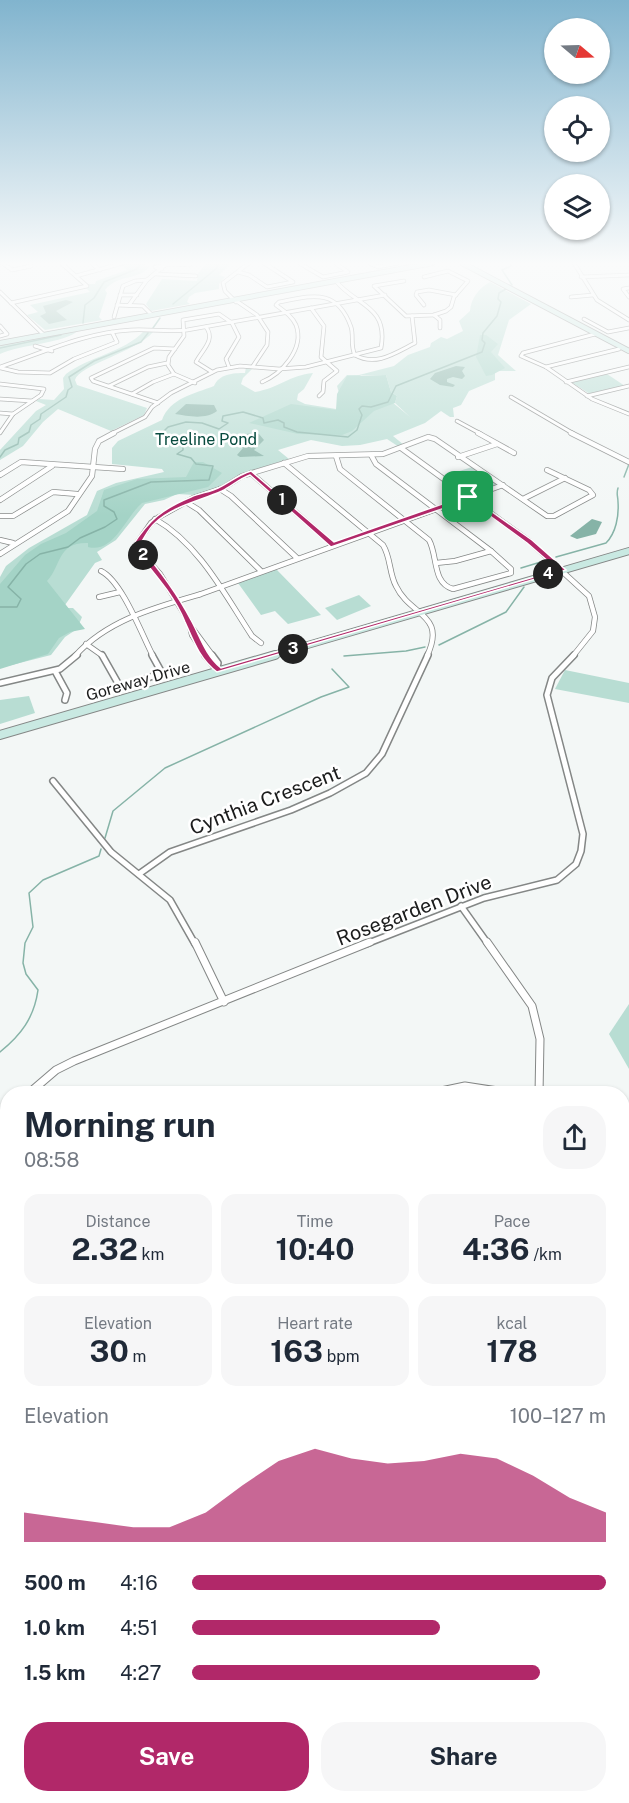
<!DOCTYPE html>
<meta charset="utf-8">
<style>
body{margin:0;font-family:"Public Sans",sans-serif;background:#f6f6f7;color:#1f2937;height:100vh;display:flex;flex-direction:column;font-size:22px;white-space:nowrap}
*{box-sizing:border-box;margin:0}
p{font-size:20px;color:#747a83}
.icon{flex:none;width:33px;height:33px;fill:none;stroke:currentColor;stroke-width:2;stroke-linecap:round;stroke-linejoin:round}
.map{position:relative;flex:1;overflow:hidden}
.sheet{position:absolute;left:0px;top:1086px;width:630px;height:717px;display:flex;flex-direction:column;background:#fff;border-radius:24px 24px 0 0;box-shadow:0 2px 4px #0004}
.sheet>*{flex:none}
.needle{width:39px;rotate:109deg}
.fabs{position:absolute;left:544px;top:18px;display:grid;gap:12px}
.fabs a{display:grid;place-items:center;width:66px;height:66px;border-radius:50%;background:#fff;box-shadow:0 2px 4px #0004;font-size:30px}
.pin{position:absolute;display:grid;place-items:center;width:51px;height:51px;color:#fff;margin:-26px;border-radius:12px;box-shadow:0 3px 9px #0006}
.km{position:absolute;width:30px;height:30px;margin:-15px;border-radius:50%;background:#222;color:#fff;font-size:16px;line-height:30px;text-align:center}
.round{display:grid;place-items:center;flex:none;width:63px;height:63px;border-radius:24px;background:#f6f6f7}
.headline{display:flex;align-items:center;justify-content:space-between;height:102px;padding:0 24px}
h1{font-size:33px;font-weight:700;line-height:45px}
.metrics{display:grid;grid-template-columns:repeat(3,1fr);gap:9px;height:102px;padding:6px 24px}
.metrics div{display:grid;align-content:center;border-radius:15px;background:#f6f6f7;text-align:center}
.metrics b{font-size:30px;font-weight:700}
.metrics small{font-size:16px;font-weight:400}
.metrics p{font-size:16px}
.chart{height:168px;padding:12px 24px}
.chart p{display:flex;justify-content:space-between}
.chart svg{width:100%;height:108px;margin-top:6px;fill:#b12869;opacity:.7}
.primary-button{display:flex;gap:12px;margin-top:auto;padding:12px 24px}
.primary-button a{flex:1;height:69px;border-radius:24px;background:#b12869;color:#fff;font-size:24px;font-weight:700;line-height:69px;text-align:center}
.primary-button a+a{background:#f6f6f7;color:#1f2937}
ul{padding:0 24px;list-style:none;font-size:20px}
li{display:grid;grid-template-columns:96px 72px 1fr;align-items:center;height:45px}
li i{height:15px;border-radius:8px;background:#b12869}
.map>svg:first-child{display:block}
.green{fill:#b8ddd3;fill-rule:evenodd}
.forest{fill:#a4d3c6}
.water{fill:#86b3a7}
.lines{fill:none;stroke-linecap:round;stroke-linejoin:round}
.stream-far1{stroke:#86b3a7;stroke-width:1.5}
.stream{stroke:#86b3a7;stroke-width:2}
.river{stroke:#86b3a7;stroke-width:14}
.street-far4-casing{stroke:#848786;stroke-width:4.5}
.street-far3-casing{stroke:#848786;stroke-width:6}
.street-far2-casing{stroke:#848786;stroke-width:8}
.street-far1-casing{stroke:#848786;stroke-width:9}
.street-casing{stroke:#848786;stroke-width:11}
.secondary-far2-casing{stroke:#848786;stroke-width:6}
.secondary-far1-casing{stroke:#848786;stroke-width:8}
.secondary-casing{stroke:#848786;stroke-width:10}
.street-far4{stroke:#fff;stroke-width:3}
.street-far3{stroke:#fff;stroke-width:4.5}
.street-far2{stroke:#fff;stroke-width:5}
.street-far1{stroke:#fff;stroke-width:7}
.street{stroke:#fff;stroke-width:9}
.secondary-far2{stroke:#c9e9e2;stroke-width:4.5}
.secondary-far1{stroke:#c9e9e2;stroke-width:6}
.secondary{stroke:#c9e9e2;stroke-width:8}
.route{fill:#b12869;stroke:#fff;stroke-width:1.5;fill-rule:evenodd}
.labels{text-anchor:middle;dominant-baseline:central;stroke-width:5;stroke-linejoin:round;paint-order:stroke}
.far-park-label{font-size:16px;fill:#074a3e;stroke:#fff}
.far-street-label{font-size:16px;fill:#1b1c1c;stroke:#fff}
.street-label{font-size:20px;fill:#1b1c1c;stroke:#fff}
</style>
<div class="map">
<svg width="629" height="1803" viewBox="0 0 629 1803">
<rect width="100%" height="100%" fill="#f3f7f6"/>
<g class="green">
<path d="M 126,263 L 147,263 L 145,266 L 149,267 C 138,281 119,273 105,290 L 107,293 L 99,317 L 102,320 L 45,330 L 27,315 L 38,312 L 30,305 L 90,292 L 86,288 L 89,284 L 95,284 L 96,281 L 127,270 L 122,266 Z"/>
<polygon points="206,263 232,263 219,275 225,277 219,284 219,289 195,293 189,297 187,302 190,304 151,311 146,304 162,279 197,281 198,274"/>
<path d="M 490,282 L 531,304 L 509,320 L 498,355 L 516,371 L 495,371 L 495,380 L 469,391 L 461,405 L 453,408 L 454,417 L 450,417 L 441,411 L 425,423 L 393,436 L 404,445 L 399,447 L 387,439 L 360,445 L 342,446 L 311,440 L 278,450 L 289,459 L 238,475 L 221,486 L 195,495 L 177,494 L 164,500 L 145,504 L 116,540 L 97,552 L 102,560 L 95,563 L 65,605 L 67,608 L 73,608 L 82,617 L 77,629 L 65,637 L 51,655 L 0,668 L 0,577 L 6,566 L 29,548 L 87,515 L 97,491 L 116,483 L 164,472 L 162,469 L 112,464 L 112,448 L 118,441 L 162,420 C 170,398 194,394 214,386 C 219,374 233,373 245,373 L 246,367 L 254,367 L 243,378 L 241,384 L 255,392 C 279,388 290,375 313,373 L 304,389 L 298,394 L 297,400 L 305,404 L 336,409 L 341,400 L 337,386 L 347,375 L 359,375 L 394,366 L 408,355 L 430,347 L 431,343 L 441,337 L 447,339 L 463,331 L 459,321 L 470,311 C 471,298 479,288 490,282 ZM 360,375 L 386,375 L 391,392 L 397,396 L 395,403 L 410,417 Z"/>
<path d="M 79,330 C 64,344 21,344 0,354 L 0,344 Z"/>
<path d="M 144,331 L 153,332 C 136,352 79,365 75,380 L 77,385 L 147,408 L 144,415 L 111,431 L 58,409 L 43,422 L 23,446 L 0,460 L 0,450 L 36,411 L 46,405 L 36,401 L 39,399 L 54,400 L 64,389 L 63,378 L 66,374 C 90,356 123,353 144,331 Z"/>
<polygon points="607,374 625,386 590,394 571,382"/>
<polygon points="472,467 498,484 469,494 444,476"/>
<polygon points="273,570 277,570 321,615 288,624 275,611 261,615 238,583"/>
<polygon points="359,595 371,606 337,620 325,608"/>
<polygon points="565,670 629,683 629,703 555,689"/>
<polygon points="29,696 35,713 0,724 0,700"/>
<polygon points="629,1004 629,1069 609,1034"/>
<polygon points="623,1152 629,1152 629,1664 622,1664"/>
<polygon points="7,1426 7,1558 0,1560 0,1427"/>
<polygon points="396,1796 596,1796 598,1799 593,1803 393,1803"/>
</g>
<g class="forest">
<polygon points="480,335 486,335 498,344 491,352 505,368 492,375 486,376 476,357"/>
<polygon points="386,375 391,392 397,396 395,403 374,411 352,431 342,435 298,434 249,423 291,404 336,410 337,394 347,376"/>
<path d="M 194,462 L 203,462 L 222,473 L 208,487 L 142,503 C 126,516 114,554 88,547 L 88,543 C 57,542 62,565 47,581 L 85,629 L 70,632 L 59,638 L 48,654 L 0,669 L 0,584 L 25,555 L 41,544 L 66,533 L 97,511 L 104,490 L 137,479 L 186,477 Z"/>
</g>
<g class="water">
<polygon points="66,300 73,302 56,311 67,320 49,324 40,316 46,313 43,306"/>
<polygon points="456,366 465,367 462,371 465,376 462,379 453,377 447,379 447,382 455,385 453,387 440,385 430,379 435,373"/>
<path d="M 186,404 L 214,405 L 217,411 C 205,420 188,416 175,414 Z"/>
<polygon points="254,433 259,434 264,440 254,450 264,456 240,457 237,455 243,448 240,445 246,434"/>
<polygon points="592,519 602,522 596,534 577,539 570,536"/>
</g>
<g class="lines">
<g class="stream-far1">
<polyline points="510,263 511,266 502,270 512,285"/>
<polyline points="173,304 217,268 217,263"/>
<polyline points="83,323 85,305 94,298 104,282 137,269 140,265 136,263"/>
<polyline points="153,328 160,318"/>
<polyline points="0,348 61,335"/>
<polyline points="0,457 5,450 18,444 19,438 29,432 31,425 40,419 41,414 66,397 68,390 72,387 69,377 94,361 141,342 148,333"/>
<polyline points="624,477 629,464"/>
<path d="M 556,557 L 606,543 C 616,533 619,516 618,502 C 618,496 616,494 618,488"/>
<polyline points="521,568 544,561"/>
<polyline points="0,607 17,607 21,599 8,587 26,564 40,554 68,547 80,538 105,527 117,519 114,512 104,506 104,500 151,482 209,480 213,466 196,464 191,458 177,454 183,450 183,446 170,443 161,434 168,427 186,422 202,423 219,429 228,423 222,421 223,416 243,412 263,418 264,423 278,420 284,423 284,427 297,432 348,437 357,430 362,415 359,409 362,406 371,407 388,402 396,386 482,352 485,343 482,340 483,333 497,316 501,302 498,299 499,293 506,289"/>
<polyline points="439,645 506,612 524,587"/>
<polyline points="344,656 406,651 425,647"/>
<polyline points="105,838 113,811 165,768 321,697 349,687 332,669"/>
<path d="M 0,1052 C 21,1035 34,1018 38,990 L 26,974 L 23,963 L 25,943 L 33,927 L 29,893 L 43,880 L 99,856 L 101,849"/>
</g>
<polyline class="stream" points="201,1803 202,1796"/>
<g class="river">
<polyline points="622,1427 623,1423 629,1424"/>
<polyline points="622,1455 629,1469"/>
<polyline points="622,1603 629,1601"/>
<polyline points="423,1796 424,1803"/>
</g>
<g class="street-far4-casing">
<g id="street-far4">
<polyline points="2,263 12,270 31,266 31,263"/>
<polyline points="91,263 100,270"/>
<polyline points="299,263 323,277 348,272 335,263"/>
<polyline points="369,263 378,267 398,263"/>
<polyline points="574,263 597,300 629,320"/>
<polyline points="162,269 155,267 170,264 190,265"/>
<polyline points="238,272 249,275 267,287 293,282 264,263"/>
<polyline points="156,274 196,276"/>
<polyline points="76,276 123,263"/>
<polyline points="581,277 629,275"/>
<polyline points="404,281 374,286 406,316 434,315 446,311 451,307 454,297 468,281 448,271 424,277"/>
<polyline points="629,288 623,289 629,297"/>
<polyline points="0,292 44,335"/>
<polyline points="120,295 137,295"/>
<polyline points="571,297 593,295"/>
<polyline points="235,300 257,315 268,332 267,345 253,366"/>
<polyline points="236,302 225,291 223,283 249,263"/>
<polyline points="11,303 87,286 61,263"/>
<polyline points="117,305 143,306 152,315"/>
<polyline points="129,305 147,280 165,265"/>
<polyline points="424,305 416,295 417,292 429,290 456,295"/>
<polyline points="311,308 324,326 321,357 337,371 324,381 323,392 319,396"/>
<polyline points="434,315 440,320 440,328"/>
<polyline points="114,317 123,286 135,281 147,280"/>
<polyline points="584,319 608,332 629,328"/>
<polyline points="0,326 7,334 0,336"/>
<path d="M 206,327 C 216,340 202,350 196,362 L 212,372"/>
<polyline points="595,334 523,353 521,356 546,367 592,399 629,414"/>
<polyline points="35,346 52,351"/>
<path d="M 355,355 C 376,367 395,353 415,343 L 412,316"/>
<path d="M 0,367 C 42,353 86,332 131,330 C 150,329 168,332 187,330 L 385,295"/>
<polyline points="546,367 619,349"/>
<polyline points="1,368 18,372 50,373 74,359 117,342 112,332"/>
<path d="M 262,382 C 281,374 305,349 296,325 C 292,316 284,311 276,305 L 279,302 C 311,296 337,287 351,327 C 354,336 350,346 355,355"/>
<polyline points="566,382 629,367"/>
<polyline points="195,383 174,374 168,365 169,357 184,336 183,320 219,314 232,323 239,337 226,359 229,367"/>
<polyline points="0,384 44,389 41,395 13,414 0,433"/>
<polyline points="109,386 148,367 167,363"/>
<polyline points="132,394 153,382 174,374"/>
<polyline points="587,396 629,386"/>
<polyline points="511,397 574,434"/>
<polyline points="0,399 32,401"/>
<polyline points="158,403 93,381 91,378 154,348 175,349"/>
<polyline points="0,413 13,414"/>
<polyline points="457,421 481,434"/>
<path d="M 111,434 L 145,417 L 152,407 L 171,393 L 217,370 L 240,366 L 279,369 L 306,367 L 381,348 C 389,305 354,305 336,281"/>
</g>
</g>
<g class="street-far3-casing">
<g id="street-far3">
<polyline points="478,433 514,453"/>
<polyline points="571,433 629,462"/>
<polyline points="401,448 529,541 589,596 595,617 593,631 573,656"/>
<path d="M 336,456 L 340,469 L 429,540 C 438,556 432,583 453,589 L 511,573 L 511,569 L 491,551 L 376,464 L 371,455"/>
<polyline points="458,457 497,444"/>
<path d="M 284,463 L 383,545 C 391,558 389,573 396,586 C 410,616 447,614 427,656"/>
<polyline points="251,473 333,545"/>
<polyline points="0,475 21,462 123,469"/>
<polyline points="220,489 231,496 297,558"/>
<polyline points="523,499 565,478"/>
<polyline points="0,500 52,466"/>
<polyline points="186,502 199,510 261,571"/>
<polyline points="0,516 13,516 53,492 77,494"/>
<path d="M 155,519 C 199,544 225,595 252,636 L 261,643"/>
<polyline points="0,540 13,543"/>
<polyline points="0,554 68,511 92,476 95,449 99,441 114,433"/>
<polyline points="436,563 455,561 491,551"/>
<path d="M 101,571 C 122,581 142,635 153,656"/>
<polyline points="99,597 120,592"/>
<polyline points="193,629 213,656"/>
<polyline points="86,644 103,656"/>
<path d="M 75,656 C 107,620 156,607 201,594 L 503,485"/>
<polyline points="206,656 192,635 189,622 160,574 135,546 151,523 159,517 193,498 223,488 242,476 308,456 383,454 428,437 435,439 547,516 554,516 593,495 589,490 547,470"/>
</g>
</g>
<g class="street-far2-casing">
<g id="street-far2">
<polyline points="102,655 119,685 127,685 162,673 152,655"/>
<polyline points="205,655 219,671"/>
<polyline points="212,655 218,663 217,667"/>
<polyline points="55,671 67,693 65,700"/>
<polyline points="0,683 60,669 77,655"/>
<polyline points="53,781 111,852 170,900 195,944"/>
<polyline points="139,874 170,852 291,810 330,793 366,773 382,754 428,655"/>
<polyline points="461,906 488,944"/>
<polyline points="366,944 484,898 557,880 576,864 581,851 583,834 547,695 552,678 574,655"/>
</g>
</g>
<g class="street-far1-casing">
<g id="street-far1">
<polyline points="195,942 224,1002"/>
<polyline points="487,942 532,1006 540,1039 539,1094"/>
<polyline points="28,1094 56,1070 74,1061 370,942"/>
<polyline points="427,1094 465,1086 517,1094"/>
<polyline points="0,1125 8,1116"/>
<polyline points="0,1128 8,1137"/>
</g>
</g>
<g class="street-casing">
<polyline id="street" points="191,1803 192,1796"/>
</g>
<g class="secondary-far2-casing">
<g id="secondary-far2">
<polyline points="462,263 629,351"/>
<polyline points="0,343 433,263"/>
</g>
</g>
<g class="secondary-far1-casing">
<polyline id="secondary-far1" points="270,656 629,551"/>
</g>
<g class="secondary-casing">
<polyline id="secondary" points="0,735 275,655"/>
</g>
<use href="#street-far4" class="street-far4"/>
<use href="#street-far3" class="street-far3"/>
<use href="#street-far2" class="street-far2"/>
<use href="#street-far1" class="street-far1"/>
<use href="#street" class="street"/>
<use href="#secondary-far2" class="secondary-far2"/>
<use href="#secondary-far1" class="secondary-far1"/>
<use href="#secondary" class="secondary"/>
</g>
<linearGradient id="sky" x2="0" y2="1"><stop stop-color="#81b4ce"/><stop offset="0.51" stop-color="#fafbfb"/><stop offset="1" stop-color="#fafbfb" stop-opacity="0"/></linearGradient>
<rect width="629" height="516" fill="url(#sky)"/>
<path class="route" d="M 251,471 L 334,542 L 468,495 L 532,540 L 566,570 L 217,672 C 200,660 193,640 185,622 C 173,593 151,570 132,546 C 149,520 162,509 191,497 C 200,493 210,492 218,488 C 230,482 238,475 251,471 ZM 250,475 L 331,547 L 468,500 L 527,543 L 558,570 L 221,668 C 205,655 200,636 191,620 C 177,593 159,569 139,546 C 144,539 148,529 155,523 C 173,506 200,501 222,491 C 232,486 239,479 250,475 Z"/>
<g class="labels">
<g class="far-park-label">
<text x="206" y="439">Treeline Pond</text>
</g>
<g class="far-street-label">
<text transform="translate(138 681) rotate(-16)">Goreway Drive</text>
</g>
<g class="street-label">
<text transform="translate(265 800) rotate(-21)">Cynthia Crescent</text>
<text transform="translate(414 910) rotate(-21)">Rosegarden Drive</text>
</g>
</g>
</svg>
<div class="fabs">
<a><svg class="needle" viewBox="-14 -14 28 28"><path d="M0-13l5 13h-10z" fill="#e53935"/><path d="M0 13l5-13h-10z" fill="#747a83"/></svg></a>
<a><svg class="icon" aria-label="locate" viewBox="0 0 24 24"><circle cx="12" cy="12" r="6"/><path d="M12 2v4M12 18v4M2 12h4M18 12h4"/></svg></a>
<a><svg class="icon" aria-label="layers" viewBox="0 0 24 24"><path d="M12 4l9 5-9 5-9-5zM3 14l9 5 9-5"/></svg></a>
</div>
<div class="pin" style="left:468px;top:497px;background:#1e9e55"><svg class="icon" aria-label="arrive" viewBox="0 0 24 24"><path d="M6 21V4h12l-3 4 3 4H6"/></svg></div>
<b class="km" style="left:282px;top:500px">1</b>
<b class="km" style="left:143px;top:555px">2</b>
<b class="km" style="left:293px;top:649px">3</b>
<b class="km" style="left:548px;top:574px">4</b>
<section class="sheet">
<div class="headline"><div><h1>Morning run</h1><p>08:58</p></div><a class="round"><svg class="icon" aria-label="share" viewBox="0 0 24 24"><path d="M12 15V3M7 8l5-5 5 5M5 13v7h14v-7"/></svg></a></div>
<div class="metrics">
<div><p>Distance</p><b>2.32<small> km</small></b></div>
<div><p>Time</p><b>10:40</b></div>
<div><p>Pace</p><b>4:36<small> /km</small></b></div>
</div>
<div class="metrics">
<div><p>Elevation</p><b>30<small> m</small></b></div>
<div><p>Heart rate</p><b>163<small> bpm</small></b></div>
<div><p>kcal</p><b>178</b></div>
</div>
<div class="chart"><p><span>Elevation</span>100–127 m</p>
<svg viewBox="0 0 160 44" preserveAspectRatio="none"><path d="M0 44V32L10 34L20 36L30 38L40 38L50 32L60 21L70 11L80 6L90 10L100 12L110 11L120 8L130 10L140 17L150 26L160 32V44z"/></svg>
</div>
<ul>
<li><b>500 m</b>4:16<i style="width:100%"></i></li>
<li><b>1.0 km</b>4:51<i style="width:60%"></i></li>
<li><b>1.5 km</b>4:27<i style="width:84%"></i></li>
</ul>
<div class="primary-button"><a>Save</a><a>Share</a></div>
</section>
</div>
